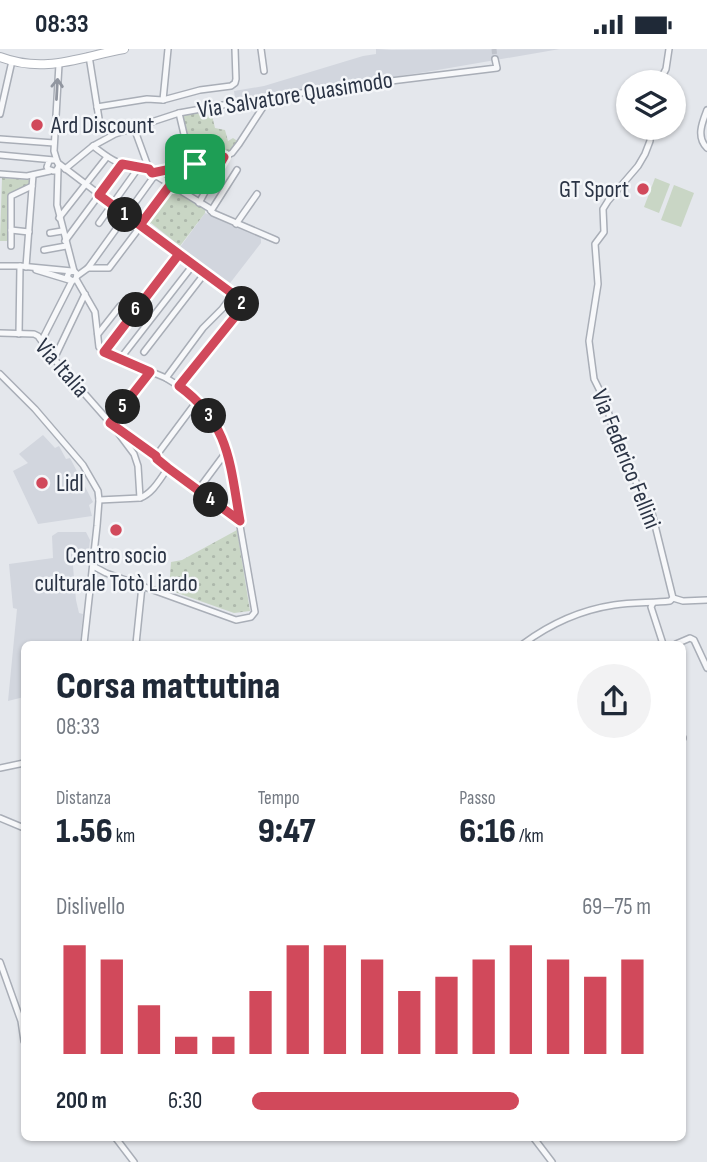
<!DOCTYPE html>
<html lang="it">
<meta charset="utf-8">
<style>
body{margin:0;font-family:"Sofia Sans Condensed",sans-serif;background:#f2f2f3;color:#1f2937;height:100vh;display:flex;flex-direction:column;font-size:26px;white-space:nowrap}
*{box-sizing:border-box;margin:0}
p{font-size:23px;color:#747a83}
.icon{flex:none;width:38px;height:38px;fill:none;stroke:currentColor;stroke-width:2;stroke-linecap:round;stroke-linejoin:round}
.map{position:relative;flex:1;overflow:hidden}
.details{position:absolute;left:21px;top:592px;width:665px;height:500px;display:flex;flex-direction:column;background:#fff;border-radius:10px;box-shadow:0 2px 5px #0004}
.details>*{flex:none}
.controls{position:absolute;left:616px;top:21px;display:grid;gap:14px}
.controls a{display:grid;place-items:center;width:70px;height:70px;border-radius:50%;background:#fff;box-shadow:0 2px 5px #0004;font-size:35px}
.pin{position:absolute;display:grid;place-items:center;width:60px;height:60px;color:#fff;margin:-30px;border-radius:14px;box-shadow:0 4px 10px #0006}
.km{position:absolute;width:35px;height:35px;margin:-18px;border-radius:50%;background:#222;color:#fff;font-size:19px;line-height:35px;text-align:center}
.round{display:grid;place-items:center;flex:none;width:74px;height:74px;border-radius:37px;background:#f2f2f3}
.headline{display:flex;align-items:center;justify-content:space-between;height:119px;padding:0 35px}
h1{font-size:38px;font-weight:800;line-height:52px}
.figures{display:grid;grid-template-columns:repeat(3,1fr);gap:10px;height:119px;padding:7px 35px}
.figures div{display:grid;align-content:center}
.figures b{font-size:35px;font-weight:800}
.figures small{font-size:19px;font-weight:400}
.figures p{font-size:19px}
.chart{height:196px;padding:14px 35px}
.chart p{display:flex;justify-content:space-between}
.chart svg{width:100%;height:126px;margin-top:7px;stroke:#d1495b;stroke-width:6}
ul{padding:0 35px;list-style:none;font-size:23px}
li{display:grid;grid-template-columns:112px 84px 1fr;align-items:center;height:52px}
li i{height:18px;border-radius:9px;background:#d1495b}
.status{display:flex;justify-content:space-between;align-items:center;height:49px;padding:0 35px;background:#fff;direction:ltr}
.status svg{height:19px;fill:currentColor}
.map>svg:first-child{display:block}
.built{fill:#d2d6de}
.grass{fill:url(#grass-dots)}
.pitch{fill:#c9d6c5}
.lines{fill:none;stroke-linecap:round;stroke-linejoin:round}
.minor-tunnel{stroke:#bfc3cb;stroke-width:5;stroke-dasharray:5 2.5;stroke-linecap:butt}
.minor-casing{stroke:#a9aeb7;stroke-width:8}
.secondary-casing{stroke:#a9aeb7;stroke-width:10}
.minor{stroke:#f7f8fa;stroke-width:5}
.secondary{stroke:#fff;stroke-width:8}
.oneway{stroke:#9196a0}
.route-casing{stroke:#fff;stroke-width:14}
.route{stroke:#d1495b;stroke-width:9}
.poi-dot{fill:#d1495b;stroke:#f4f6f9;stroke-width:2.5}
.labels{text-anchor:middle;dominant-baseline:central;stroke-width:5;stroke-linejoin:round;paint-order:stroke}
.street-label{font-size:24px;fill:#2b3445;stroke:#f4f6f9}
.poi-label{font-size:24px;fill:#2b3445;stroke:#f4f6f9;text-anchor:start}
</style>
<div class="status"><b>08:33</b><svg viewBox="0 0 49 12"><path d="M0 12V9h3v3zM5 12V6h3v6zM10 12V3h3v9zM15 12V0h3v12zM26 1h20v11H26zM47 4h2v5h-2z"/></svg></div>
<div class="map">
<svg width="707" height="1113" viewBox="0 0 707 1113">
<defs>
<pattern id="grass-dots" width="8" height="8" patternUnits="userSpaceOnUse" patternTransform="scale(1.75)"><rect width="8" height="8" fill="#c9d6c5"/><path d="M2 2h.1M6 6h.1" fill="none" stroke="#adb8ab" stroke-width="1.8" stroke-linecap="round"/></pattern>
</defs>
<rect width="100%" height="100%" fill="#e4e7ec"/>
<g class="built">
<polygon points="376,0 391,1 560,0 426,23 279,45 235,49 234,42 264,37 363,7 376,5"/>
<polygon points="205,164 259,187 261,190 261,194 227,238 178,201"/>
<polygon points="43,386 55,399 59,397 66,410 70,409 93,453 89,456 92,467 38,475 13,422 28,414 19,405"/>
<polygon points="58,483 86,483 90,491 89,500 72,506 76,551 79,564 83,565 80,595 24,595 24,648 8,652 17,560 13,559 9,515 53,509 52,487"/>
</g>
<g class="grass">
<path d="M 211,62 L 215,79 L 225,81 L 228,92 L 233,89 L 239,93 C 225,107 214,111 195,104 L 189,95 L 183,68 L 185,66 Z"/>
<polygon points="2,129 30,131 29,136 11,144 7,149 8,192 0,192"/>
<polygon points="173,142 205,159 205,164 180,197 151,174 148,177 146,175"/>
<polygon points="237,481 250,562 234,564 169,541 171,513 182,511"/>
</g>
<g class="pitch">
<polygon points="655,129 670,135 659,164 644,158"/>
<polygon points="674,136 694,144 681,178 661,171"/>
</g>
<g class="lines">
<polyline class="minor-tunnel" points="494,0 495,10"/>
<g class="minor-casing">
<g id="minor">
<polyline points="261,0 264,22"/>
<polyline points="89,7 100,76"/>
<polyline points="659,33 666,20 669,0"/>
<polyline points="163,51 168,0"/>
<polyline points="97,58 147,50 163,51 200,41 231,37 235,34 236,30 235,0"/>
<path d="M 707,61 C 702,74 696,88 707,99"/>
<polyline points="179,64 187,98 195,115"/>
<polyline points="0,65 12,12"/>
<polyline points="134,79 149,120"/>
<polyline points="651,79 650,92 645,105 638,117 608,152 603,160 604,183 595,195 598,235 589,292 594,330 606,354 617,396 652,464 673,549"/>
<polyline points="0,90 54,94"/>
<path d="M 93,97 C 101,103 108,109 117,113 C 130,118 144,116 155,126 L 209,159 L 213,164 L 276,191"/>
<polyline points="0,106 54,111 57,112 59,117 56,122 53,122 48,120 47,118 49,112 51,111"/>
<polyline points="57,112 54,102 59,15"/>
<polyline points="58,114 241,253 242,259 179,337"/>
<polyline points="58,120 57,156 74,222"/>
<polyline points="65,120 93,97 115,85 179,64 245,52 350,37 497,19 495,10"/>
<polyline points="152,124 224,108"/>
<polyline points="0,125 27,127 50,122"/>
<polyline points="173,138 211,130"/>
<polyline points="199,154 224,108 232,104 239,95 269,49"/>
<polyline points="211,162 237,121"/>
<polyline points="59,169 107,108"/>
<polyline points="99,174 139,118"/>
<polyline points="236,175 257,145"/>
<polyline points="11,181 29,183"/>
<polyline points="50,184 62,182"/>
<polyline points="65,192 122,115"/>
<polyline points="11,197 11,147 32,137"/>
<polyline points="44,201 66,197"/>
<polyline points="0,217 20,217 72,222"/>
<polyline points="26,218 33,126"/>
<polyline points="88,219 109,219 171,137"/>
<polyline points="36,221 69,231"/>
<polyline points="77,227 88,219 155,126"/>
<polyline points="76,230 72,232 67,228 69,223 74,222 77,225 76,230 95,263 99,298 104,303"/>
<polyline points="0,284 34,285 38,287 54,310 113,377 134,405 138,417 140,449"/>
<polyline points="19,285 20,217"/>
<polyline points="98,285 120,257"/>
<polyline points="42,291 72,232"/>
<polyline points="104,303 179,205"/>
<polyline points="144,303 205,224"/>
<polyline points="54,310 85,245"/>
<polyline points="120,310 193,216"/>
<polyline points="0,325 35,360 83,416 98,442 99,451 97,477 84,595"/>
<polyline points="166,329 203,279 222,260 233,245"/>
<polyline points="110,374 150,323"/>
<polyline points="118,381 156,407 157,410 240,473"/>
<polyline points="156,407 197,352"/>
<polyline points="198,441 227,402"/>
<path d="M 99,451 L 140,449 C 153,444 160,430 168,419"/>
<polyline points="93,517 106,524 236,571 251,568 255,563 227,402 213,372 197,352 179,337 166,329 104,303"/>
<polyline points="653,554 651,558 663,595"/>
<polyline points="136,595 142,537"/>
<path d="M 523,595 C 550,575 581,561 614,556 C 632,553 651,554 670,552 L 673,549 L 683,552 L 707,551"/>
<polyline points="676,595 690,589 694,591 707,619"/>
<polyline points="682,689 683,689"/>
<polyline points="0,719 24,714"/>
<polyline points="0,769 24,779"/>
<polyline points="0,913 21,972 24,992"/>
<polyline points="115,1088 134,1113"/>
<polyline points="533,1088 552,1113"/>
</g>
</g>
<g class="secondary-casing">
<path id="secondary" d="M 0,8 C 45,25 80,8 124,0"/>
</g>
<use href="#minor" class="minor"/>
<use href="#secondary" class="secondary"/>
</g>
<defs><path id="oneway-shaft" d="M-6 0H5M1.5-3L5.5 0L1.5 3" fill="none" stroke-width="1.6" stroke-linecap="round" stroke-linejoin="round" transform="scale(1.75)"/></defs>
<use class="oneway" href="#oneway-shaft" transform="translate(57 40) rotate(-87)"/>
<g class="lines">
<g class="route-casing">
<path id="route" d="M 195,115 L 152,124 L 149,120 L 122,115 L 99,146 C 144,179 188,212 233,245 L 242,253 L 242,259 L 179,337 C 230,374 230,416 240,472 L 168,419 L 157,410 L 156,407 L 110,374 L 150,323 L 104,303 L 179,205 L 140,176 L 170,136 L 173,138 L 211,130 L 224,108 L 195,115"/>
</g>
<use href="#route" class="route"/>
</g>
<g class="poi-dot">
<circle cx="37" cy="76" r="7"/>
<circle cx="643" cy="140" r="7"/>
<circle cx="42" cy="434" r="7"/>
<circle cx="116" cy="481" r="7"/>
</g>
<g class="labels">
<g class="street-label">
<text transform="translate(295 46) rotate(-9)">Via Salvatore Quasimodo</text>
<text transform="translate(62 319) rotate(49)">Via Italia</text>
<text transform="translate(626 410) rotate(68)">Via Federico Fellini</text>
</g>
<g class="poi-label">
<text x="51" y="76">Ard Discount</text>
<text x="629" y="140" text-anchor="end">GT Sport</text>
<text x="56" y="434">Lidl</text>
<text x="116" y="506" text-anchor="middle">Centro socio<tspan x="116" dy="28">culturale Totò Liardo</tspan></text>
</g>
</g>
</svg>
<div class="controls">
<a><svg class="icon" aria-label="layers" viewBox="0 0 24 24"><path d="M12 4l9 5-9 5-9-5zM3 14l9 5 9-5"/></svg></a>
</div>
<div class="pin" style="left:195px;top:115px;background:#1e9e55"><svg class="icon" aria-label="arrive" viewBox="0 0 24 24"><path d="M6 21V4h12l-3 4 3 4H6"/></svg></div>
<b class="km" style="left:125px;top:166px">1</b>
<b class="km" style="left:242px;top:255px">2</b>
<b class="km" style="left:209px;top:367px">3</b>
<b class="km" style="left:211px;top:451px">4</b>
<b class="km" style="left:123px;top:358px">5</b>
<b class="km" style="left:136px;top:261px">6</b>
<section class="details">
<div class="headline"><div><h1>Corsa mattutina</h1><p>08:33</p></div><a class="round"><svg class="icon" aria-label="share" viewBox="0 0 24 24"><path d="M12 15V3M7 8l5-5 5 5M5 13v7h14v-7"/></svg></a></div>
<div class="figures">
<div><p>Distanza</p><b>1.56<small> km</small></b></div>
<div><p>Tempo</p><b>9:47</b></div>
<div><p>Passo</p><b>6:16<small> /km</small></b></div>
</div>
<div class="chart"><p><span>Dislivello</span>69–75 m</p>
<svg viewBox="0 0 160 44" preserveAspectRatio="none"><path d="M5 44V6M15 44V11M25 44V27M35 44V38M45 44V38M55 44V22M65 44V6M75 44V6M85 44V11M95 44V22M105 44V17M115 44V11M125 44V6M135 44V11M145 44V17M155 44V11"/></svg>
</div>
<ul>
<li><b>200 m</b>6:30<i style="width:67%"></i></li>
</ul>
</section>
</div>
